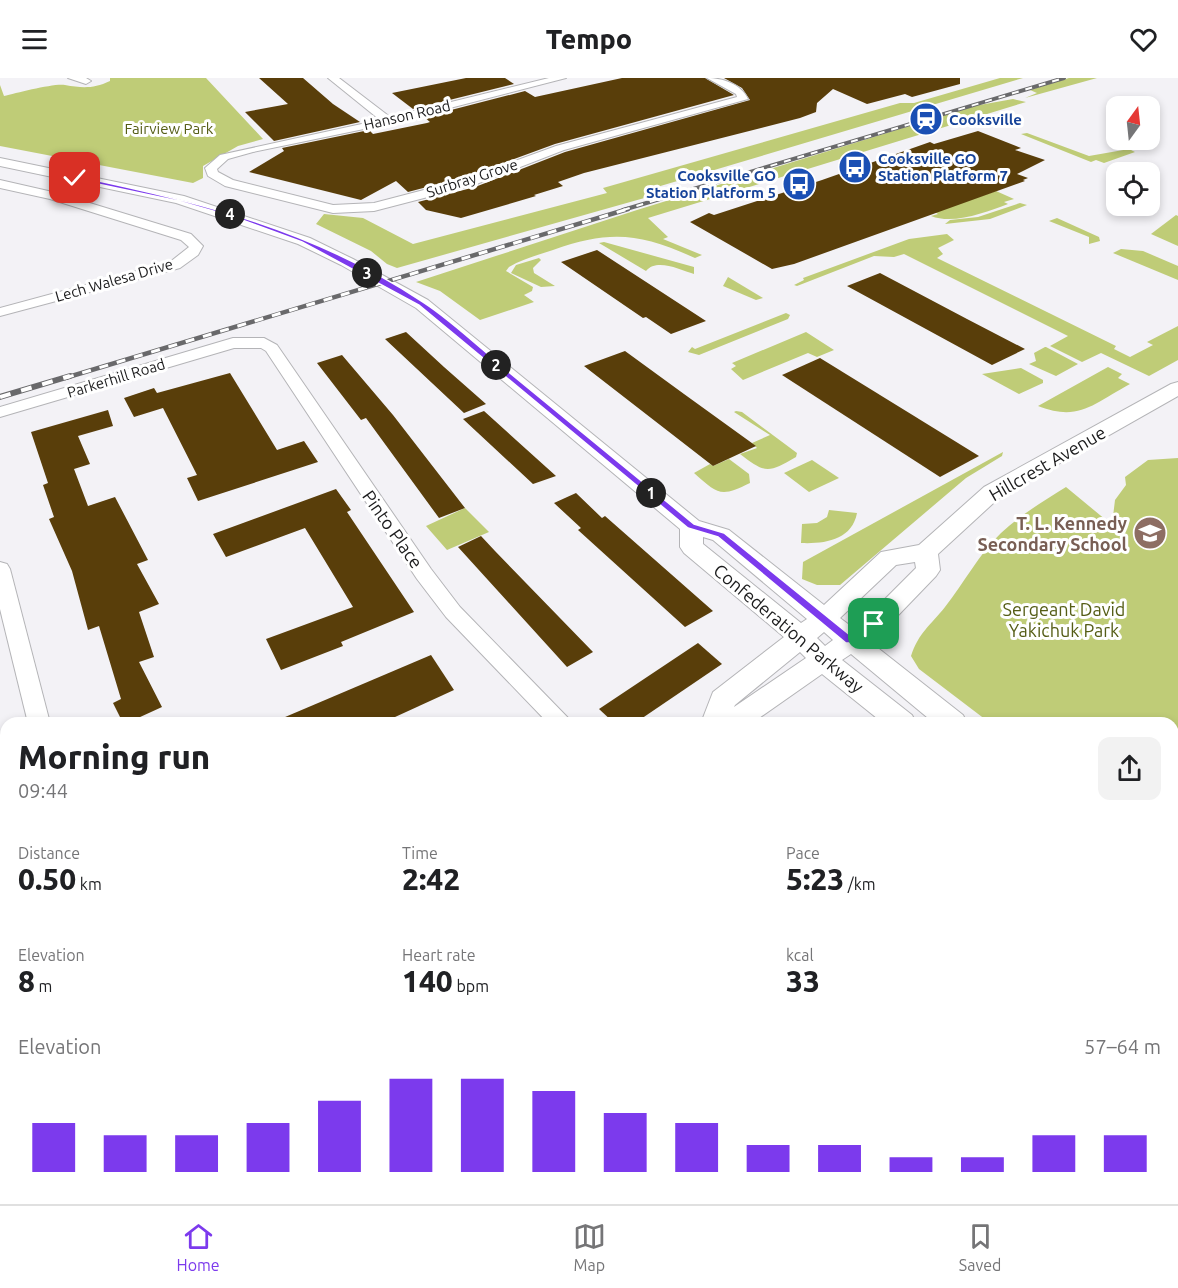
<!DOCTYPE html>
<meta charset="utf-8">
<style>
body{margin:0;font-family:Ubuntu,sans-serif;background:#f2f2f2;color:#202124;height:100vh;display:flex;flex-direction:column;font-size:22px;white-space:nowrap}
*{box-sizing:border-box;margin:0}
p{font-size:20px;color:#757577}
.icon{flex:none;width:33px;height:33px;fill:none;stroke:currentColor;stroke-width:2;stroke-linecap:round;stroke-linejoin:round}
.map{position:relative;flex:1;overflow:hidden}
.panel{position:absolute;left:0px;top:639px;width:1179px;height:488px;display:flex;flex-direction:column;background:#fff;border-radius:18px 18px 0 0;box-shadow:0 3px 9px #0003}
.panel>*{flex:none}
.needle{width:39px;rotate:15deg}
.controls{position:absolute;left:1106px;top:18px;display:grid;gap:12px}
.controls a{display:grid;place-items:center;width:54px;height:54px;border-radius:12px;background:#fff;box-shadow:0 3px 9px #0003;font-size:30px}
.pin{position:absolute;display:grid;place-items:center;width:51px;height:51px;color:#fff;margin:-26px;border-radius:12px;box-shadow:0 3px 9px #0006}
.km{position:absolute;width:30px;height:30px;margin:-15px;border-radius:50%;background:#222;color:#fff;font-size:16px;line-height:30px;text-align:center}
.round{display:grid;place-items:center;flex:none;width:63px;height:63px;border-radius:12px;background:#f2f2f2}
.headline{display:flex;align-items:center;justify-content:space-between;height:102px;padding:0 18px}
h1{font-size:33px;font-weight:800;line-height:45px}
.figures{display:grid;grid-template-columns:repeat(3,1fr);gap:9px;height:102px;padding:6px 18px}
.figures div{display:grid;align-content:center}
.figures b{font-size:30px;font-weight:800}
.figures small{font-size:16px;font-weight:400}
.figures p{font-size:16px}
.chart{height:168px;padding:12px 18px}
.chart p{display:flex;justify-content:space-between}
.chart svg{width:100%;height:108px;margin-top:6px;stroke:#7c3aed;stroke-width:6}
header{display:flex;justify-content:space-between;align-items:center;height:78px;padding:0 18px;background:#fff;font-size:27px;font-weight:800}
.menu{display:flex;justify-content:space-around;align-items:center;height:84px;border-top:2px solid #e0e0e0;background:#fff;font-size:16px;color:#757577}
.menu a{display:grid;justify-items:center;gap:3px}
.menu .current{color:#7c3aed}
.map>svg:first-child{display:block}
.green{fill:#bfcc77}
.building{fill:#593e0a}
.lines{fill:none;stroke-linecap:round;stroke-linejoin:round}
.minor-casing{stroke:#b4b4b7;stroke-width:2}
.tertiary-casing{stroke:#b4b4b7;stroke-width:2}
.minor{fill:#fff;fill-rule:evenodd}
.tertiary{fill:#fff;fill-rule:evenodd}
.rail-far2-casing{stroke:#69696b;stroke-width:4}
.rail-far1-casing{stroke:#69696b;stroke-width:4.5}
.rail-casing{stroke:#69696b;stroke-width:6}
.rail-far2{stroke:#fff;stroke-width:2;stroke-dasharray:7;stroke-linecap:butt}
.rail-far1{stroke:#fff;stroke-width:3;stroke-dasharray:9;stroke-linecap:butt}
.rail{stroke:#fff;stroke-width:4;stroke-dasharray:11;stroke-linecap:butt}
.route{fill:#7c3aed;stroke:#fff;stroke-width:1.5}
.labels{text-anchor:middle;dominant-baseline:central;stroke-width:6;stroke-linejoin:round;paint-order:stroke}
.far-street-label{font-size:15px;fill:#1b1b1c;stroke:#fff}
.far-transit-label{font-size:15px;font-weight:bold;fill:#164399;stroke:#fff;text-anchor:start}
.far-park-label{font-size:15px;fill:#555d16;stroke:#fff}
.street-label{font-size:18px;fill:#1b1b1c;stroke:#fff}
.education-label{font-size:18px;font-weight:bold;fill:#785e54;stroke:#fff;text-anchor:end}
.park-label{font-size:18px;fill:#555d16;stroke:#fff}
</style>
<header><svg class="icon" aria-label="menu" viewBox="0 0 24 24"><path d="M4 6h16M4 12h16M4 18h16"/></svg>Tempo<svg class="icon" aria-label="heart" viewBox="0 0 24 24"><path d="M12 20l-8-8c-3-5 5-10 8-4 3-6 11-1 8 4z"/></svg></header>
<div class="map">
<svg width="1178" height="1126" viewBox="0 0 1178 1126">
<rect width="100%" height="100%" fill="#f3f2f6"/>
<g class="green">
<path d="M 110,0 L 206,0 L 263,61 L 238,68 L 203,88 L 203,100 L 193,105 L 0,68 L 0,7 L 4,18 C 17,15 54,5 65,7 C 82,10 93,11 110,3 Z"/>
<polygon points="1000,0 1023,0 647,112 655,117 397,190 387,186 371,173 316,146 324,136 363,140 413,166 607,115 603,110 900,25 914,25"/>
<polygon points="1069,0 1097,0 1025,20 1037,15 1030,12"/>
<path d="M 1013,21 L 1026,24 L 648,140 L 668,159 L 663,161 L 702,177 L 695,180 C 639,155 611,152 553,172 C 538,177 522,181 509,189 L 506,193 L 533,209 L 532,213 L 524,217 L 534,224 L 480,242 L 440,213 L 416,204 L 637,132 L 974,28 Z"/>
<polygon points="1027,55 1089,78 1129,71 1135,74 1104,85 1096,82 1091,84 1021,56"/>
<path d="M 996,113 L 1014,121 L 1004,124 L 1008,126 C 986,134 954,147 931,138 L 938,136 L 935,134 Z"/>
<polygon points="1020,125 1027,127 990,141 945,146 950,142 978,139"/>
<polygon points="1176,137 1178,138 1178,168 1151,156"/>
<polygon points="1057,140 1099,159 1100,163 1089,166 1089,159 1049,143"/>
<polygon points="947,156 954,162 938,170 943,176 937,180 1116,268 1114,271 1130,279 1153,267 1147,264 1178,248 1178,282 1149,298 1101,275 1082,284 1050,268 1068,258 904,176 894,179 874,178 797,208 794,207 804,202 803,200 909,161"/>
<path d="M 604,164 L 694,189 L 694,196 C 680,192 657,180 646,193 L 599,165 Z"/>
<polygon points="1121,171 1143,173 1178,188 1178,202 1113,175"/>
<polygon points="539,180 541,182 533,190 534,195 555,208 541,209 511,195 516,187"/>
<polygon points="728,199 763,220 756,222 723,208"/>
<polygon points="786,235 790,237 788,241 699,277 688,274 692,269 695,271"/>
<polygon points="806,254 834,272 817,279 808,275 743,302 731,291 736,288 732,285"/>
<polygon points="1045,269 1046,269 1078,286 1056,298 1029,286 1036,283 1034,275"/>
<path d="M 1108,289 L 1122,296 L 1118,300 L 1130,306 C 1093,326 1079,344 1038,328 Z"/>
<polygon points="1021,290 1043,302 1043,305 1019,316 982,296"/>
<path d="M 736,333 L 742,334 L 797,375 L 796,379 C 768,395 766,396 740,376 L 757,370 L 752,365 L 770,357 L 734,334 Z"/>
<polygon points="1003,374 1002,378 966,400 840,507 817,507 802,501 803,484"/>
<path d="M 1178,380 L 1178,775 L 1173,772 L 1173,645 L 990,645 L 919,591 L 911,578 C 919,554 930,548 945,529 C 964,505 979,476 1001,455 C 1020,437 1044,423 1066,409 L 1112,447 L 1115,422 L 1126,407 L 1125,399 L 1148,382 Z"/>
<path d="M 729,381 L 749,396 L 750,405 C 720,420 718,416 694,395 L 710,386 L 713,388 Z"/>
<polygon points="812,382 839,400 809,414 784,395"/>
<polygon points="465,430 489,454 447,472 426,448"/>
<path d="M 829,432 L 857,435 C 852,462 825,466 801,465 L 802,446 L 817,445 L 827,439 Z"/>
</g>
<g class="building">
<polygon points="259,0 303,0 333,26 360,44 274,63 245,34 288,26"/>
<polygon points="466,0 505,0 514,6 413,31 392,15"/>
<polygon points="622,0 705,0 734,17 555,66 465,99 408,114 396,103 361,122 249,94 284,73 282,70 369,52 373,56 427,45 430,44 424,39 525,13 535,19"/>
<polygon points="724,0 960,0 960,6 912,19 905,16 867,26 833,11 817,25 816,34 800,40 584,95 558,104 563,108 534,117 536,118 461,140 426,132 418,124 475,109 565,74 750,22 742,10"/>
<polygon points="978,53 1021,70 1015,72 1045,82 1017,96 1028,100 1023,102 1025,103 794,186 772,191 690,144 709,135 714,137 822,102 930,64 934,66"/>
<polygon points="597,172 706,243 671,256 646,239 643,240 561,184"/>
<polygon points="880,195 967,241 1025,271 992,287 847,208"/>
<polygon points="406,254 444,289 486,326 464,335 385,261"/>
<polygon points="625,273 684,316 756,368 713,388 584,288"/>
<polygon points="342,277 393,337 465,430 439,440 366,340 361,342 317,285"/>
<polygon points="820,280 979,378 940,399 782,297"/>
<polygon points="230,295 277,372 304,363 318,384 198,423 187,400 197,397 163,330 134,339 124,320 154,310 157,315"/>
<polygon points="108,332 113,348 78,358 90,386 74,391 88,428 115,419 148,482 137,486 159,526 139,534 154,579 139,584 162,629 127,645 123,645 113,625 121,621 99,548 88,552 72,493 49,441 54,439 43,407 48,405 31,354"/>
<polygon points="484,333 516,362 556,398 533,406 463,341"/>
<polygon points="336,411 351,432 347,434 414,534 341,564 343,568 281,592 266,561 353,529 305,450 226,479 213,456"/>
<polygon points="576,415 602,440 605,438 713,533 685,549 578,452 581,450 554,425"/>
<polygon points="481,458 495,473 593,574 567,589 458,469"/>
<polygon points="698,565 722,586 635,645 614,645 599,631"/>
<polygon points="431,577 454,612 382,645 271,645"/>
</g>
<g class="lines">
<g class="minor-casing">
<g id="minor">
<polygon points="68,0 86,0 91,3 86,6"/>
<path d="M 328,0 L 339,0 L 390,39 L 549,0 L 566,0 L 388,46 L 253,74 L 228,81 L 217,91 L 218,94 L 233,102 L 333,127 L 374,125 L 466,101 L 556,68 L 737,19 L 736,16 L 707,0 C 723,0 741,6 748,21 L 564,72 L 474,107 L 374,133 L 333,135 L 225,108 L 208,98 L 205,90 L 220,77 L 380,42 Z"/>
<polygon points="0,102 57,115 191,156 203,168 198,177 180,190 0,238 0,230 170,184 189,169 181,162 50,121 0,110"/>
<polygon points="233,260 264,260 277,267 431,491 460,529 573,645 548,645 446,539 417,501 266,273 261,270 234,270 0,339 0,329"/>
<polygon points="0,484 7,486 10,491 50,645 28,645 0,531"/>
<polygon points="1173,1086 1178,1088 1178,1122 1173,1120"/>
<polygon points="149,1120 181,1120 183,1126 151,1126"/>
</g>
</g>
<g class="tertiary-casing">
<g id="tertiary">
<path d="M 0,80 L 184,118 L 310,160 L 353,181 L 428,222 L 699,443 L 729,452 L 824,527 L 881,474 L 919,467 L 984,409 L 1171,306 L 1178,304 L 1178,318 L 1000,419 L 938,476 L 940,492 L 936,498 L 883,553 L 869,563 L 963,637 L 967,645 L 934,645 L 851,576 L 842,582 L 912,637 L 916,645 L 883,645 L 822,596 L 752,645 L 701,645 L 713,614 L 784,559 L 684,475 L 680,469 L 680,451 L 416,230 L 341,187 L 298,166 L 176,125 L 0,88 ZM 703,459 L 713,462 L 807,541 L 801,545 L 703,466 ZM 915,484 L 916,490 L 865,541 L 852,549 L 840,540 L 896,487 ZM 824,554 L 833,562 L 825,568 L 817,560 ZM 800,574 L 806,580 L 734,629 L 735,627 Z"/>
<polygon points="1173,816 1178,818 1178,849 1173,847"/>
<polygon points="6,1065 6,1104 0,1106 0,1067"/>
</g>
</g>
<use href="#minor" class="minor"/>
<use href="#tertiary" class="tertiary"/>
<g class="rail-far2-casing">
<polyline id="rail-far2" points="623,132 1064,0"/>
</g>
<g class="rail-far1-casing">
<polyline id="rail-far1" points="65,300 628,131"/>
</g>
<g class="rail-casing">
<polyline id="rail" points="0,319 70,298"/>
</g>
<use href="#rail-far2" class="rail-far2"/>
<use href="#rail-far1" class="rail-far1"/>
<use href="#rail" class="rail"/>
</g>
<path class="route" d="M 75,98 C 201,124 314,152 423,224 C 454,244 482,272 511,296 C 572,346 633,396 694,446 L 724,455 L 850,557 L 870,544 L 878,546 L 853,565 L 846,565 L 718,459 L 688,450 L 419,227 L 302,164 L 234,139 L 178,123 L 74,101 Z"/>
<defs>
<g id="station-disc" transform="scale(1.725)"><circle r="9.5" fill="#1a4fb4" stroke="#fff"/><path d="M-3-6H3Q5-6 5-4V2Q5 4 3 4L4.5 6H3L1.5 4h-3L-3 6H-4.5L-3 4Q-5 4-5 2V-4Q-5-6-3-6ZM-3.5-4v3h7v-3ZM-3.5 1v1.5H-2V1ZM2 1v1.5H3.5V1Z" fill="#fff"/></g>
<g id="bus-disc" transform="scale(1.725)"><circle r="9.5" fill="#1a4fb4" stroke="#fff"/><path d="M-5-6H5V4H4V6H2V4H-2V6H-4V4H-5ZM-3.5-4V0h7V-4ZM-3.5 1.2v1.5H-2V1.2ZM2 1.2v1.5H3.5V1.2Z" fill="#fff"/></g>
<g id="school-disc" transform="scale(1.725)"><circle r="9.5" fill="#8d6e63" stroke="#fff"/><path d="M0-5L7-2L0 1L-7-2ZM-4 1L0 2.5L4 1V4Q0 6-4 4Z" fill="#fff"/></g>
</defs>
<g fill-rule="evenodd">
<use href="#station-disc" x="926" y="41"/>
<use href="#bus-disc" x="855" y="89"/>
<use href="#bus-disc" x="799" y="106"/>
<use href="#school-disc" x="1150" y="455"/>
</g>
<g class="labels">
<g class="far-street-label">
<text transform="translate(407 37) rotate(-13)">Hanson Road</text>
<text transform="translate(472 100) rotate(-18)">Surbray Grove</text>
<text transform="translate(114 202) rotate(-16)">Lech Walesa Drive</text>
<text transform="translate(116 300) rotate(-17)">Parkerhill Road</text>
</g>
<g class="far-transit-label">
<text x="949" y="41">Cooksville</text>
<text x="878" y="80">Cooksville GO<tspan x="878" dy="17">Station Platform 7</tspan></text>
<text x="776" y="97" text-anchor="end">Cooksville GO<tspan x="776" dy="17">Station Platform 5</tspan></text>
</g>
<g class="far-park-label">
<text x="169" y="50">Fairview Park</text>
</g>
<g class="street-label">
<text transform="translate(1047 385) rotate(-30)">Hillcrest Avenue</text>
<text transform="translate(393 451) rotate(55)">Pinto Place</text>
<text transform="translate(789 550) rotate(40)">Confederation Parkway</text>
</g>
<g class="education-label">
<text x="1127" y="445">T. L. Kennedy<tspan x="1127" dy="21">Secondary School</tspan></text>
</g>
<g class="park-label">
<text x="1064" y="531">Sergeant David<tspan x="1064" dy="21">Yakichuk Park</tspan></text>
</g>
</g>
</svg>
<div class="controls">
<a><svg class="needle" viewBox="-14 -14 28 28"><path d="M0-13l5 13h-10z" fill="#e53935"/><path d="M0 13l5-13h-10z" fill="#757577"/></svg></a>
<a><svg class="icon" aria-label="locate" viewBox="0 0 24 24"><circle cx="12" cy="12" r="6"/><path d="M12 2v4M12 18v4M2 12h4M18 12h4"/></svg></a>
</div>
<div class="pin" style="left:874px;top:546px;background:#1e9e55"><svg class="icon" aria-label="arrive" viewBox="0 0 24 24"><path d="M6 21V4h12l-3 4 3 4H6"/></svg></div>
<div class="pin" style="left:75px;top:100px;background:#d93025"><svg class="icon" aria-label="check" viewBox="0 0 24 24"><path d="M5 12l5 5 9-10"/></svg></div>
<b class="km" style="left:651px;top:415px">1</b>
<b class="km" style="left:496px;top:287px">2</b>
<b class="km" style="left:367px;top:195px">3</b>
<b class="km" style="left:230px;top:136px">4</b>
<section class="panel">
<div class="headline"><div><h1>Morning run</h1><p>09:44</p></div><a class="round"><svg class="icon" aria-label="share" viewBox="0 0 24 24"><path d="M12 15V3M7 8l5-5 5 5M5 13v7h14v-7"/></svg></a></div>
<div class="figures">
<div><p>Distance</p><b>0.50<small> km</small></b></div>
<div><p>Time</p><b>2:42</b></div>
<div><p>Pace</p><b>5:23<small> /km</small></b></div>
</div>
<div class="figures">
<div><p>Elevation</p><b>8<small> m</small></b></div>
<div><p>Heart rate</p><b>140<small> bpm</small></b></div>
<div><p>kcal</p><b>33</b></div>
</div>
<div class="chart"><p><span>Elevation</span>57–64 m</p>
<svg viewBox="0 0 160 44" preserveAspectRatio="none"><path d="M5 44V24M15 44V29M25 44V29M35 44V24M45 44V15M55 44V6M65 44V6M75 44V11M85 44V20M95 44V24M105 44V33M115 44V33M125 44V38M135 44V38M145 44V29M155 44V29"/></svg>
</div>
</section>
</div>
<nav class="menu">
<a class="current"><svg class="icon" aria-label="home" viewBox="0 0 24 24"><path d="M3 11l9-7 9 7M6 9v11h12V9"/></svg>Home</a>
<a><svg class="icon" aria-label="map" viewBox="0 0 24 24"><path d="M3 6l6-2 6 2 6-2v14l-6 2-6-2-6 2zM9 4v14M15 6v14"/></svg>Map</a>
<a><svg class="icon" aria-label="saved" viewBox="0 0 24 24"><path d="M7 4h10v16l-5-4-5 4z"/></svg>Saved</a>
</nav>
